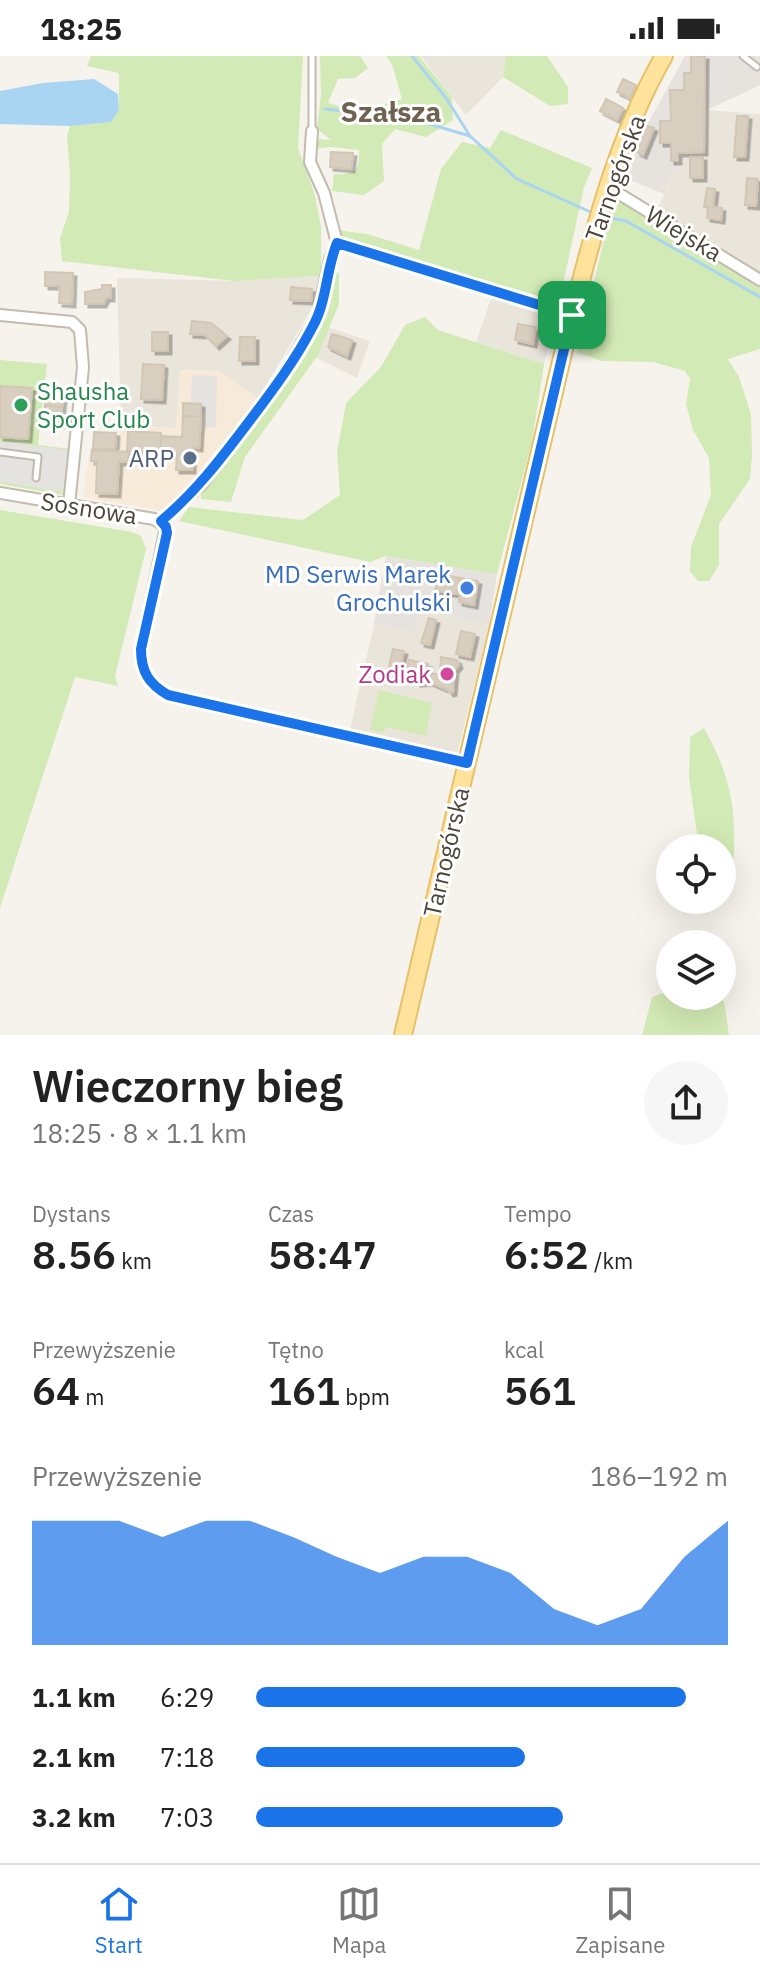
<!DOCTYPE html>
<html lang="pl">
<meta charset="utf-8">
<style>
body{margin:0;font-family:"IBM Plex Sans",sans-serif;background:#f6f6f6;color:#222;height:100vh;display:flex;flex-direction:column;font-size:30px;white-space:nowrap}
*{box-sizing:border-box;margin:0}
p{font-size:26px;color:#767676}
.icon{flex:none;width:44px;height:44px;fill:none;stroke:currentColor;stroke-width:2;stroke-linecap:round;stroke-linejoin:round}
.map{position:relative;height:979px;overflow:hidden}
.sheet{display:flex;flex-direction:column;background:#fff;flex:1}
.sheet>*{flex:none}
.fabs{position:absolute;left:656px;top:778px;display:grid;gap:16px}
.fabs a{display:grid;place-items:center;width:80px;height:80px;border-radius:50%;background:#fff;box-shadow:0 8px 32px #0002;font-size:40px}
.pin{position:absolute;display:grid;place-items:center;width:68px;height:68px;color:#fff;margin:-34px;border-radius:16px;box-shadow:0 4px 12px #0006}
.round{display:grid;place-items:center;flex:none;width:84px;height:84px;border-radius:42px;background:#f6f6f6}
.headline{display:flex;align-items:center;justify-content:space-between;height:136px;padding:0 32px}
h1{font-size:44px;font-weight:600;line-height:60px}
.metrics{display:grid;grid-template-columns:repeat(3,1fr);gap:12px;height:136px;padding:8px 32px}
.metrics div{display:grid;align-content:center}
.metrics b{font-size:40px;font-weight:600}
.metrics small{font-size:22px;font-weight:400}
.metrics p{font-size:22px}
.chart{height:224px;padding:16px 32px}
.chart p{display:flex;justify-content:space-between}
.chart svg{width:100%;height:144px;margin-top:8px;fill:#1a73e8;opacity:.7}
ul{padding:0 32px;list-style:none;font-size:26px}
li{display:grid;grid-template-columns:128px 96px 1fr;align-items:center;height:60px}
li i{height:20px;border-radius:10px;background:#1a73e8}
.status{display:flex;justify-content:space-between;align-items:center;height:56px;padding:0 40px;background:#fff;direction:ltr}
.status svg{height:22px;fill:currentColor}
.tabs{display:flex;justify-content:space-around;align-items:center;height:112px;border-top:2px solid #e0e0e0;background:#fff;font-size:22px;color:#767676}
.tabs a{display:grid;justify-items:center;gap:4px}
.tabs .current{color:#1a73e8}
.map>svg:first-child{display:block}
.residential{fill:#eae5da}
.commercial{fill:#f7ead8}
.industrial{fill:#e6e2dd}
.green{fill:#d2eab5}
.parking{fill:#e5e3e0}
.water{fill:#a9d4f2}
.lines{fill:none;stroke-linecap:round;stroke-linejoin:round}
.stream{stroke:#a9d4f2;stroke-width:3}
.building{fill:#d8cfc1;stroke:#d3c7b4;stroke-width:2;filter:url(#shadow)}
.lane-casing{stroke:#c2bbae;stroke-width:9}
.street-casing{stroke:#c2bbae;stroke-width:14}
.primary-casing{stroke:#e6c16a;stroke-width:20}
.lane{stroke:#fff;stroke-width:5}
.street{stroke:#fff;stroke-width:10}
.primary{stroke:#ffe39c;stroke-width:16}
.route-casing{stroke:#fff;stroke-width:16}
.route{stroke:#1a73e8;stroke-width:10}
.leisure-dot{fill:#2e9e5b;stroke:#fff;stroke-width:3}
.service-dot{fill:#5c6f8a;stroke:#fff;stroke-width:3}
.shop-dot{fill:#3f7fe0;stroke:#fff;stroke-width:3}
.hotel-dot{fill:#d1479c;stroke:#fff;stroke-width:3}
.labels{text-anchor:middle;dominant-baseline:central;stroke-width:6;stroke-linejoin:round;paint-order:stroke}
.street-label{font-size:24px;fill:#4b4439;stroke:#fff}
.leisure-label{font-size:24px;fill:#27864d;stroke:#fff;text-anchor:start}
.service-label{font-size:24px;fill:#4e5e75;stroke:#fff;text-anchor:end}
.shop-label{font-size:24px;fill:#366cbe;stroke:#fff;text-anchor:end}
.hotel-label{font-size:24px;fill:#b23c85;stroke:#fff;text-anchor:end}
.quarter-label{font-size:28px;font-weight:bold;fill:#6e6250;stroke:#fff}
</style>
<div class="status"><b>18:25</b><svg viewBox="0 0 49 12"><path d="M0 12V9h3v3zM5 12V6h3v6zM10 12V3h3v9zM15 12V0h3v12zM26 1h20v11H26zM47 4h2v5h-2z"/></svg></div>
<div class="map">
<svg width="760" height="979" viewBox="0 0 760 979">
<defs>
<filter id="shadow"><feDropShadow dx="3.5" dy="3.5" stdDeviation="0" flood-color="#0004"/></filter>
</defs>
<rect width="100%" height="100%" fill="#f6f3ec"/>
<g class="residential">
<polygon points="421,0 506,0 503,21 466,59"/>
<polygon points="707,54 760,58 760,219 655,159 682,99 709,99"/>
<polygon points="321,220 317,244 258,343 219,315 180,314 176,372 121,370 117,222 234,225"/>
<polygon points="495,231 559,250 544,308 476,286"/>
<polygon points="318,268 370,285 357,322 303,295"/>
<polygon points="421,555 489,569 457,698 350,674 374,568 414,576"/>
</g>
<polygon class="commercial" points="180,314 219,315 258,343 172,450 164,455 83,441 90,393 119,394 121,370 176,372"/>
<g class="industrial">
<polygon points="685,0 760,0 760,29 707,54 709,99 682,99 664,138 625,122 647,69"/>
<polygon points="386,500 497,518 489,569 421,555 415,576 374,568"/>
</g>
<g class="green">
<polygon points="91,0 303,0 298,92 315,139 321,171 321,220 234,225 62,205 60,182 69,156 70,120 67,80 70,70 111,66 119,54 119,17 87,10"/>
<path d="M 320,0 L 360,0 L 368,12 L 355,22 L 338,23 L 328,47 L 360,56 L 402,43 L 392,8 L 386,0 L 419,0 L 452,41 L 453,64 L 426,81 L 395,73 L 382,88 L 384,125 L 364,139 L 332,135 L 334,118 C 355,119 360,115 359,94 L 331,91 L 313,93 L 314,83 L 331,84 L 317,73 L 321,38 Z"/>
<polygon points="506,0 547,0 568,31 568,48 550,50 503,21"/>
<polygon points="501,74 592,112 584,131 558,251 339,186 337,174 367,178 419,194 441,113 462,86 490,92"/>
<polygon points="614,142 760,230 760,293 728,303 739,321 751,358 752,400 750,423 719,468 719,509 709,525 698,525 690,515 691,491 711,439 709,402 693,374 686,348 690,323 685,315 653,306 603,305 577,297"/>
<polygon points="328,212 339,217 339,248 318,299 245,401 231,446 201,443 202,428 314,270"/>
<polygon points="425,261 438,274 544,308 532,386 497,518 386,500 370,506 179,465 189,451 303,464 340,439 337,396 346,347 381,311 405,269"/>
<polygon points="0,304 47,308 38,389 71,393 64,439 0,428"/>
<polygon points="0,454 132,476 141,480 146,493 115,620 118,630 75,621 0,852"/>
<polygon points="379,634 432,647 426,680 387,671 383,677 370,674"/>
<path d="M 704,672 C 726,712 735,741 734,786 C 734,801 735,809 726,821 L 722,821 L 722,792 L 699,792 L 689,722 L 690,681 Z"/>
<polygon points="666,936 670,936 670,940 709,940 724,945 729,979 642,979 652,941"/>
</g>
<g class="parking">
<polygon points="192,319 217,320 216,371 205,372 205,358 190,357"/>
<polygon points="0,385 68,394 63,436 0,426"/>
</g>
<polygon class="water" points="94,23 118,38 119,54 111,66 70,70 0,68 0,35 43,27"/>
<g class="lines">
<g class="stream">
<polyline points="412,0 446,42 470,80 517,123 595,158"/>
<polyline points="325,53 409,62 470,80"/>
<polyline points="606,161 626,165 760,241"/>
</g>
</g>
<g class="building">
<polygon points="691,0 705,0 704,96 678,97 678,105 671,105 671,87 660,87 660,65 671,65 670,34 684,34 684,17 691,17"/>
<polygon points="623,23 636,29 630,42 617,36"/>
<polygon points="606,43 623,52 617,64 600,55"/>
<polygon points="737,60 748,60 745,101 734,101"/>
<polygon points="647,70 654,72 643,99 637,96"/>
<polygon points="331,96 353,97 351,113 330,111"/>
<rect x="690" y="101" width="13" height="21"/>
<polygon points="747,122 758,123 756,150 745,149"/>
<polygon points="707,132 715,133 713,151 722,152 721,164 707,162 708,151 704,151"/>
<polygon points="45,216 73,217 72,248 59,247 60,230 45,230"/>
<polygon points="102,229 111,229 111,242 106,242 103,248 85,248 85,236 102,233"/>
<polygon points="291,231 312,233 311,245 290,244"/>
<polygon points="192,265 211,267 227,280 216,290 205,279 190,278"/>
<polygon points="518,268 536,271 533,288 515,284"/>
<rect x="152" y="276" width="16" height="19"/>
<polygon points="332,278 352,284 347,300 328,291"/>
<polygon points="240,281 255,281 255,305 239,305"/>
<polygon points="143,308 164,309 162,344 141,343"/>
<polygon points="0,330 32,332 28,383 0,381"/>
<polygon points="48,331 64,332 62,351 45,349"/>
<polygon points="183,347 201,348 201,361 183,360"/>
<polygon points="45,349 62,351 60,369 43,367"/>
<polygon points="183,360 201,361 199,392 193,391 192,414 176,414 177,399 160,399 161,380 182,381"/>
<polygon points="128,375 161,377 160,399 127,396"/>
<polygon points="94,376 116,377 115,393 93,393"/>
<polygon points="92,394 129,396 128,406 119,406 117,438 96,437 97,406 91,405"/>
<polygon points="439,518 460,522 457,538 435,535"/>
<polygon points="460,522 478,525 474,549 459,546 460,538 457,538"/>
<polygon points="429,562 436,564 430,589 421,587"/>
<polygon points="461,575 475,578 470,601 456,598"/>
<polygon points="393,593 404,595 398,621 387,619"/>
<polygon points="441,601 457,604 459,609 455,614 453,636 450,637 448,634 429,626 431,617 440,619"/>
<polygon points="409,604 428,608 426,616 431,617 429,626 417,627 415,617 406,615"/>
</g>
<g class="lines">
<g class="lane-casing">
<g id="lane">
<polyline points="312,0 312,75"/>
<polyline points="743,0 757,11"/>
<polyline points="0,396 38,401 36,422"/>
</g>
</g>
<g class="street-casing">
<g id="street">
<polyline points="608,131 760,224"/>
<polyline points="337,187 572,259"/>
<polyline points="0,259 72,266 80,274 83,311 69,449"/>
<path d="M 0,437 L 154,463 L 166,471 L 141,593 C 141,616 149,628 168,639 L 467,707"/>
<polyline points="161,465 202,428 238,380 283,319 318,259 330,203 337,187 324,137 310,106 312,75"/>
</g>
</g>
<g class="primary-casing">
<path id="primary" d="M 403,979 L 572,259 C 595,170 618,80 664,0"/>
</g>
<use href="#lane" class="lane"/>
<use href="#street" class="street"/>
<use href="#primary" class="primary"/>
</g>
<g class="lines">
<g class="route-casing">
<path id="route" d="M 337,187 L 572,259 L 467,707 L 168,639 C 149,628 141,616 141,593 L 167,477 L 166,471 L 161,465 C 197,435 223,400 251,363 C 273,334 296,303 313,270 C 327,245 326,214 337,187 Z"/>
</g>
<use href="#route" class="route"/>
</g>
<circle class="leisure-dot" cx="21" cy="349" r="8"/>
<circle class="service-dot" cx="190" cy="402" r="8"/>
<circle class="shop-dot" cx="467" cy="532" r="8"/>
<circle class="hotel-dot" cx="447" cy="618" r="8"/>
<g class="labels">
<g class="street-label">
<text transform="translate(615 122) rotate(-70)">Tarnogórska</text>
<text transform="translate(684 177) rotate(31)">Wiejska</text>
<text transform="translate(89 452) rotate(9)">Sosnowa</text>
<text transform="translate(446 796) rotate(-77)">Tarnogórska</text>
</g>
<g class="leisure-label">
<text x="37" y="335">Shausha<tspan x="37" dy="28">Sport Club</tspan></text>
</g>
<g class="service-label">
<text x="174" y="402">ARP</text>
</g>
<g class="shop-label">
<text x="451" y="518">MD Serwis Marek<tspan x="451" dy="28">Grochulski</tspan></text>
</g>
<g class="hotel-label">
<text x="431" y="618">Zodiak</text>
</g>
<g class="quarter-label">
<text x="391" y="55">Szałsza</text>
</g>
</g>
</svg>
<div class="fabs">
<a><svg class="icon" aria-label="locate" viewBox="0 0 24 24"><circle cx="12" cy="12" r="6"/><path d="M12 2v4M12 18v4M2 12h4M18 12h4"/></svg></a>
<a><svg class="icon" aria-label="layers" viewBox="0 0 24 24"><path d="M12 4l9 5-9 5-9-5zM3 14l9 5 9-5"/></svg></a>
</div>
<div class="pin" style="left:572px;top:259px;background:#1e9e55"><svg class="icon" aria-label="arrive" viewBox="0 0 24 24"><path d="M6 21V4h12l-3 4 3 4H6"/></svg></div>
</div>
<section class="sheet">
<div class="headline"><div><h1>Wieczorny bieg</h1><p>18:25 · 8 × 1.1 km</p></div><a class="round"><svg class="icon" aria-label="share" viewBox="0 0 24 24"><path d="M12 15V3M7 8l5-5 5 5M5 13v7h14v-7"/></svg></a></div>
<div class="metrics">
<div><p>Dystans</p><b>8.56<small> km</small></b></div>
<div><p>Czas</p><b>58:47</b></div>
<div><p>Tempo</p><b>6:52<small> /km</small></b></div>
</div>
<div class="metrics">
<div><p>Przewyższenie</p><b>64<small> m</small></b></div>
<div><p>Tętno</p><b>161<small> bpm</small></b></div>
<div><p>kcal</p><b>561</b></div>
</div>
<div class="chart"><p><span>Przewyższenie</span>186–192 m</p>
<svg viewBox="0 0 160 44" preserveAspectRatio="none"><path d="M0 44V6L10 6L20 6L30 11L40 6L50 6L60 11L70 17L80 22L90 17L100 17L110 22L120 33L130 38L140 33L150 17L160 6V44z"/></svg>
</div>
<ul>
<li><b>1.1 km</b>6:29<i style="width:91%"></i></li>
<li><b>2.1 km</b>7:18<i style="width:57%"></i></li>
<li><b>3.2 km</b>7:03<i style="width:65%"></i></li>
</ul>
</section>
<nav class="tabs">
<a class="current"><svg class="icon" aria-label="home" viewBox="0 0 24 24"><path d="M3 11l9-7 9 7M6 9v11h12V9"/></svg>Start</a>
<a><svg class="icon" aria-label="map" viewBox="0 0 24 24"><path d="M3 6l6-2 6 2 6-2v14l-6 2-6-2-6 2zM9 4v14M15 6v14"/></svg>Mapa</a>
<a><svg class="icon" aria-label="saved" viewBox="0 0 24 24"><path d="M7 4h10v16l-5-4-5 4z"/></svg>Zapisane</a>
</nav>
